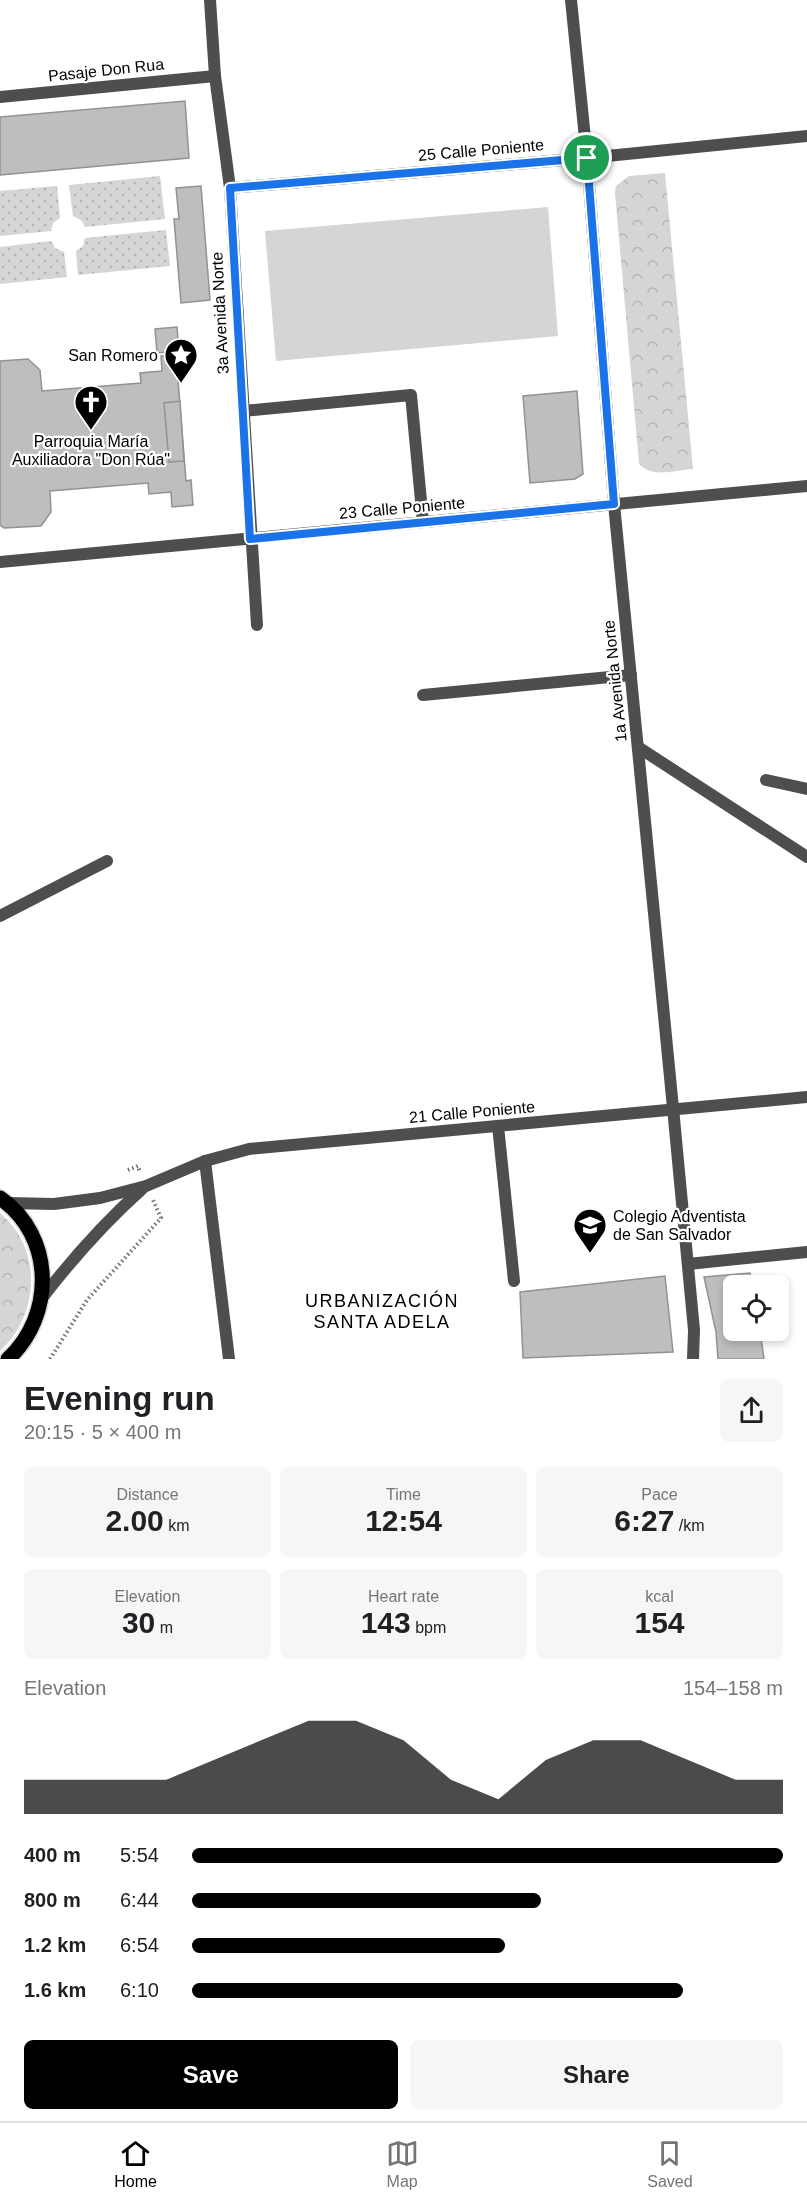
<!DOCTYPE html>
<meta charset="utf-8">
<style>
body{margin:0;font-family:Arial,sans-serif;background:#f6f6f6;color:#202124;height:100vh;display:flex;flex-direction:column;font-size:22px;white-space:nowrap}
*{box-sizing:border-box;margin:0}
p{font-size:20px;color:#757577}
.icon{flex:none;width:33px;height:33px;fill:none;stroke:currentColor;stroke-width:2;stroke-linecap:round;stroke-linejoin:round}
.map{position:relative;height:1359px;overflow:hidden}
.side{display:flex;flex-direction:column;background:#fff;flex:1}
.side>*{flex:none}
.buttons{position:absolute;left:723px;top:1275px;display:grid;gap:12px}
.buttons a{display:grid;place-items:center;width:66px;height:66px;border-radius:9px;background:#fff;box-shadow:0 3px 9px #0003;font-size:30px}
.pin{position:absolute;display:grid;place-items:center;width:51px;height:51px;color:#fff;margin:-26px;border:3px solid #fff;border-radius:50%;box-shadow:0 2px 6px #0007}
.round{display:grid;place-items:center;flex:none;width:63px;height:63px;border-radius:9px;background:#f6f6f6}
.overview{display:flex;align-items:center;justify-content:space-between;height:102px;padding:0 24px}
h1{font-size:33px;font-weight:800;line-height:45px}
.stats{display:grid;grid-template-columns:repeat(3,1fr);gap:9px;height:102px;padding:6px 24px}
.stats div{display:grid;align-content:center;border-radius:9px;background:#f6f6f6;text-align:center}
.stats b{font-size:30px;font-weight:800}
.stats small{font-size:16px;font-weight:400}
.stats p{font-size:16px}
.chart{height:168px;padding:12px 24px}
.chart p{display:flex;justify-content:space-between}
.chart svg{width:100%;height:108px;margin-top:6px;fill:#000;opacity:.7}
.action{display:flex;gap:12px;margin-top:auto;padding:12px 24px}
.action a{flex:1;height:69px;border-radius:9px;background:#000;color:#fff;font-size:24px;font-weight:800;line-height:69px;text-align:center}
.action a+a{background:#f6f6f6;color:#202124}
ul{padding:0 24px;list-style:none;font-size:20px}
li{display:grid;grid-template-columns:96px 72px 1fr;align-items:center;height:45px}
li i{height:15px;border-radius:8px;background:#000}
.dock{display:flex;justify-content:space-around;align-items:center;height:84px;border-top:2px solid #e0e0e0;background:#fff;font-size:16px;color:#757577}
.dock a{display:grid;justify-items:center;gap:3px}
.dock .selected{color:#000}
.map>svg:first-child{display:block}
.grass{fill:url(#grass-dots)}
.park{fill:url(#park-crowns)}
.pitch{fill:#d5d5d5}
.building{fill:#bebebe;stroke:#929292;stroke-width:1.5}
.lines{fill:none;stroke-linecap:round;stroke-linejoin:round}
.primary-casing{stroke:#dbdbdb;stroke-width:18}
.path{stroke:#707070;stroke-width:4;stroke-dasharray:1.5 3;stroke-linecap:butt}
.service{stroke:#4e4e4e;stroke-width:12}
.minor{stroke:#4e4e4e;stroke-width:12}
.tertiary{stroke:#4e4e4e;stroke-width:12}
.primary{stroke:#000;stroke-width:15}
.route-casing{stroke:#fff;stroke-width:12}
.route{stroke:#1a73e8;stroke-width:8}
.labels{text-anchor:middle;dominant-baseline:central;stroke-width:4.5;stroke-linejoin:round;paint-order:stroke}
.street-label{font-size:16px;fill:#000;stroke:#fff}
.poi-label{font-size:16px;fill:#000;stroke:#fff;text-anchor:end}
.neighbourhood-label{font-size:18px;letter-spacing:1.5px;fill:#000;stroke:#fff}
</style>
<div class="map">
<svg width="807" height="1359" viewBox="0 0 807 1359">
<defs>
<pattern id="grass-dots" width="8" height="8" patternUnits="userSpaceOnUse" patternTransform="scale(1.5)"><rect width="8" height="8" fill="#d5d5d5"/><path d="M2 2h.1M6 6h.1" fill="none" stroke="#b5b5b5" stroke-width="1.8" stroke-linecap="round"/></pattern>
<pattern id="park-crowns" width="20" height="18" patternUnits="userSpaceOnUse" patternTransform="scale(1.5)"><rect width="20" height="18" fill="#d5d5d5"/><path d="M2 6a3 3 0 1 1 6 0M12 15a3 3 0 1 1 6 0" fill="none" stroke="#b5b5b5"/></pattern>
</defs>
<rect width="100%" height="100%" fill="#fff"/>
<g class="grass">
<polygon points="160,176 165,219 85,227 82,221 73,216 69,185"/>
<polygon points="57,186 60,218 53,223 51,231 0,236 0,191"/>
<polygon points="166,230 170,266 78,275 76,251 83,246 85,238"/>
<polygon points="51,241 55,248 64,252 67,277 0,284 0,247"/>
</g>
<g class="park">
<path d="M 665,173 L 693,469 C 676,470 650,479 639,463 L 615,193 L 616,186 L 629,176 Z"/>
<path d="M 0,1213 C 43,1249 40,1314 0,1351 Z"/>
</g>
<polygon class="pitch" points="548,207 558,336 276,361 265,231"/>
<g class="building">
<polygon points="185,101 189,158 0,175 0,117"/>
<polygon points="201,186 210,300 181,303 174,219 179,219 176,188"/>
<polygon points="177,327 179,351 157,353 155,329"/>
<polygon points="182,354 184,380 178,380 186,481 191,480 193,505 172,507 171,492 149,494 148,483 50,491 51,512 41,526 4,528 0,525 0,361 28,359 40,370 42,391 141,383 140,373 162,371 161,356"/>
<polygon points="577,391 583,474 575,479 530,483 523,396"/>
<polygon points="180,401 184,461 169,462 164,403"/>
<polygon points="750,1273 752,1286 734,1286 734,1330 760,1330 764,1359 718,1359 716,1332 704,1277"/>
<polygon points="665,1276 673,1352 523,1358 520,1292"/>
</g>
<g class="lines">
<g class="primary-casing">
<path id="primary" d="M 0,1198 C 55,1236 55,1316 8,1359"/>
</g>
<g class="path">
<polyline points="128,1170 138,1166 140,1172"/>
<polyline points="50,1359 87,1300 161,1218 153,1200"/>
</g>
<g class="service">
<polyline points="243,411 411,395 423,522"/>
<polyline points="423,695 631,675"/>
<polyline points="0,916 107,861"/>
<polyline points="498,1126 514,1281"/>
</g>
<g class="minor">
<polyline points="210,0 215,76 230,188 257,625"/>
<polyline points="0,97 215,76"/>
<polyline points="230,188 587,158 807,136"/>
<polyline points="638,747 807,857"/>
<polyline points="766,780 807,789"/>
<polyline points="673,1108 694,1330 693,1359"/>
<polyline points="205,1161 229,1359"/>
<polyline points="688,1264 807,1252"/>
</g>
<g class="tertiary">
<polyline points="571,0 587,158 614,504 673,1108"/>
<polyline points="0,562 807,486"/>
<polyline points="7,1203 54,1204 100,1198 146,1186 205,1161 249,1149 807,1097"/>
<path d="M 42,1298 C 73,1258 105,1222 142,1189"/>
</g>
<use href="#primary" class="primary"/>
</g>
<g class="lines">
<g class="route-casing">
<polygon id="route" points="587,158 614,504 250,539 230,188"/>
</g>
<use href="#route" class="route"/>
</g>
<defs>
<g id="sight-pin" transform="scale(1.725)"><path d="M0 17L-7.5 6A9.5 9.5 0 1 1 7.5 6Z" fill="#000" stroke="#fff"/><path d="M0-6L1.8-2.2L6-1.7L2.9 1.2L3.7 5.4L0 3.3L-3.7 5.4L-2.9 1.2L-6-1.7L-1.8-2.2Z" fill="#fff"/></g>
<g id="church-pin" transform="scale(1.725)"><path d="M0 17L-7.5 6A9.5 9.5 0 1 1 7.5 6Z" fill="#000" stroke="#fff"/><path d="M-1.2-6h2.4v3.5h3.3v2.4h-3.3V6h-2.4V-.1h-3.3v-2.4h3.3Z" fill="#fff"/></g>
<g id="school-pin" transform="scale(1.725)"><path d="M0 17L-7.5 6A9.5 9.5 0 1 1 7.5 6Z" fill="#000" stroke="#fff"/><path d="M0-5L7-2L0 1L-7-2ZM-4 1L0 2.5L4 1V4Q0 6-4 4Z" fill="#fff"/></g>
</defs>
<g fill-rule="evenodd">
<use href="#sight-pin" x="181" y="355"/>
<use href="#church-pin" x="91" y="402"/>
<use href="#school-pin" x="590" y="1225"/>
</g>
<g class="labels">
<g class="street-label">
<text transform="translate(106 70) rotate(-6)">Pasaje Don Rua</text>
<text transform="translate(481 150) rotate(-5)">25 Calle Poniente</text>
<text transform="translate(220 313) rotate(-93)">3a Avenida Norte</text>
<text transform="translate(402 508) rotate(-5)">23 Calle Poniente</text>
<text transform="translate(615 681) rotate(-96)">1a Avenida Norte</text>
<text transform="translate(472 1112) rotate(-5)">21 Calle Poniente</text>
</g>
<g class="poi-label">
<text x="158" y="355">San Romero</text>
<text x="91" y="441" text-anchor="middle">Parroquia María<tspan x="91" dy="18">Auxiliadora "Don Rúa"</tspan></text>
<text x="613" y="1216" text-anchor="start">Colegio Adventista<tspan x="613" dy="18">de San Salvador</tspan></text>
</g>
<g class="neighbourhood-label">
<text x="382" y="1301">URBANIZACIÓN<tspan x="382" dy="21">SANTA ADELA</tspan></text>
</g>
</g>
</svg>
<div class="buttons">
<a><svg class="icon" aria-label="locate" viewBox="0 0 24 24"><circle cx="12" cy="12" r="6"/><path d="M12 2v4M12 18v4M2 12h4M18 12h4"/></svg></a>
</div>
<div class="pin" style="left:587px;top:158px;background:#1e9e55"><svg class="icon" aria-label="arrive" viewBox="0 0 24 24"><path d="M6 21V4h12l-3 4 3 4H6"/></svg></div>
</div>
<section class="side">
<div class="overview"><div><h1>Evening run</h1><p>20:15 · 5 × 400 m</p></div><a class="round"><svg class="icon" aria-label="share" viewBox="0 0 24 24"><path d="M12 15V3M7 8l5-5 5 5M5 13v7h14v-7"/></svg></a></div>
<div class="stats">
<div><p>Distance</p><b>2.00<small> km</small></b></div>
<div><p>Time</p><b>12:54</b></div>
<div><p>Pace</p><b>6:27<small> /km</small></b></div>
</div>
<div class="stats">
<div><p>Elevation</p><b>30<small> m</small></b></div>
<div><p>Heart rate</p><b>143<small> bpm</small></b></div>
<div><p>kcal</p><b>154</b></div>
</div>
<div class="chart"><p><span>Elevation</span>154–158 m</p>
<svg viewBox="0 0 160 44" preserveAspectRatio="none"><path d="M0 44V30L10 30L20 30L30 30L40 22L50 14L60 6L70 6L80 14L90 30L100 38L110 22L120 14L130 14L140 22L150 30L160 30V44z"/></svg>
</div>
<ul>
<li><b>400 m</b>5:54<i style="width:100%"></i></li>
<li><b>800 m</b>6:44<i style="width:59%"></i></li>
<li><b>1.2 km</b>6:54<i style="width:53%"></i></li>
<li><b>1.6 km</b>6:10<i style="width:83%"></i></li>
</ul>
<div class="action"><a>Save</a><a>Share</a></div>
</section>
<nav class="dock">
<a class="selected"><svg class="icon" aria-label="home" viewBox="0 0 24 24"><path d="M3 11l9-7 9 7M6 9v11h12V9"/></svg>Home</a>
<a><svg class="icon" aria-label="map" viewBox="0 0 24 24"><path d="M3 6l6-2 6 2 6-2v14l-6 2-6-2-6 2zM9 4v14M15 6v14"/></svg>Map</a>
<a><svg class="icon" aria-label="saved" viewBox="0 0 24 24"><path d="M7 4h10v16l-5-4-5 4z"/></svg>Saved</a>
</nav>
